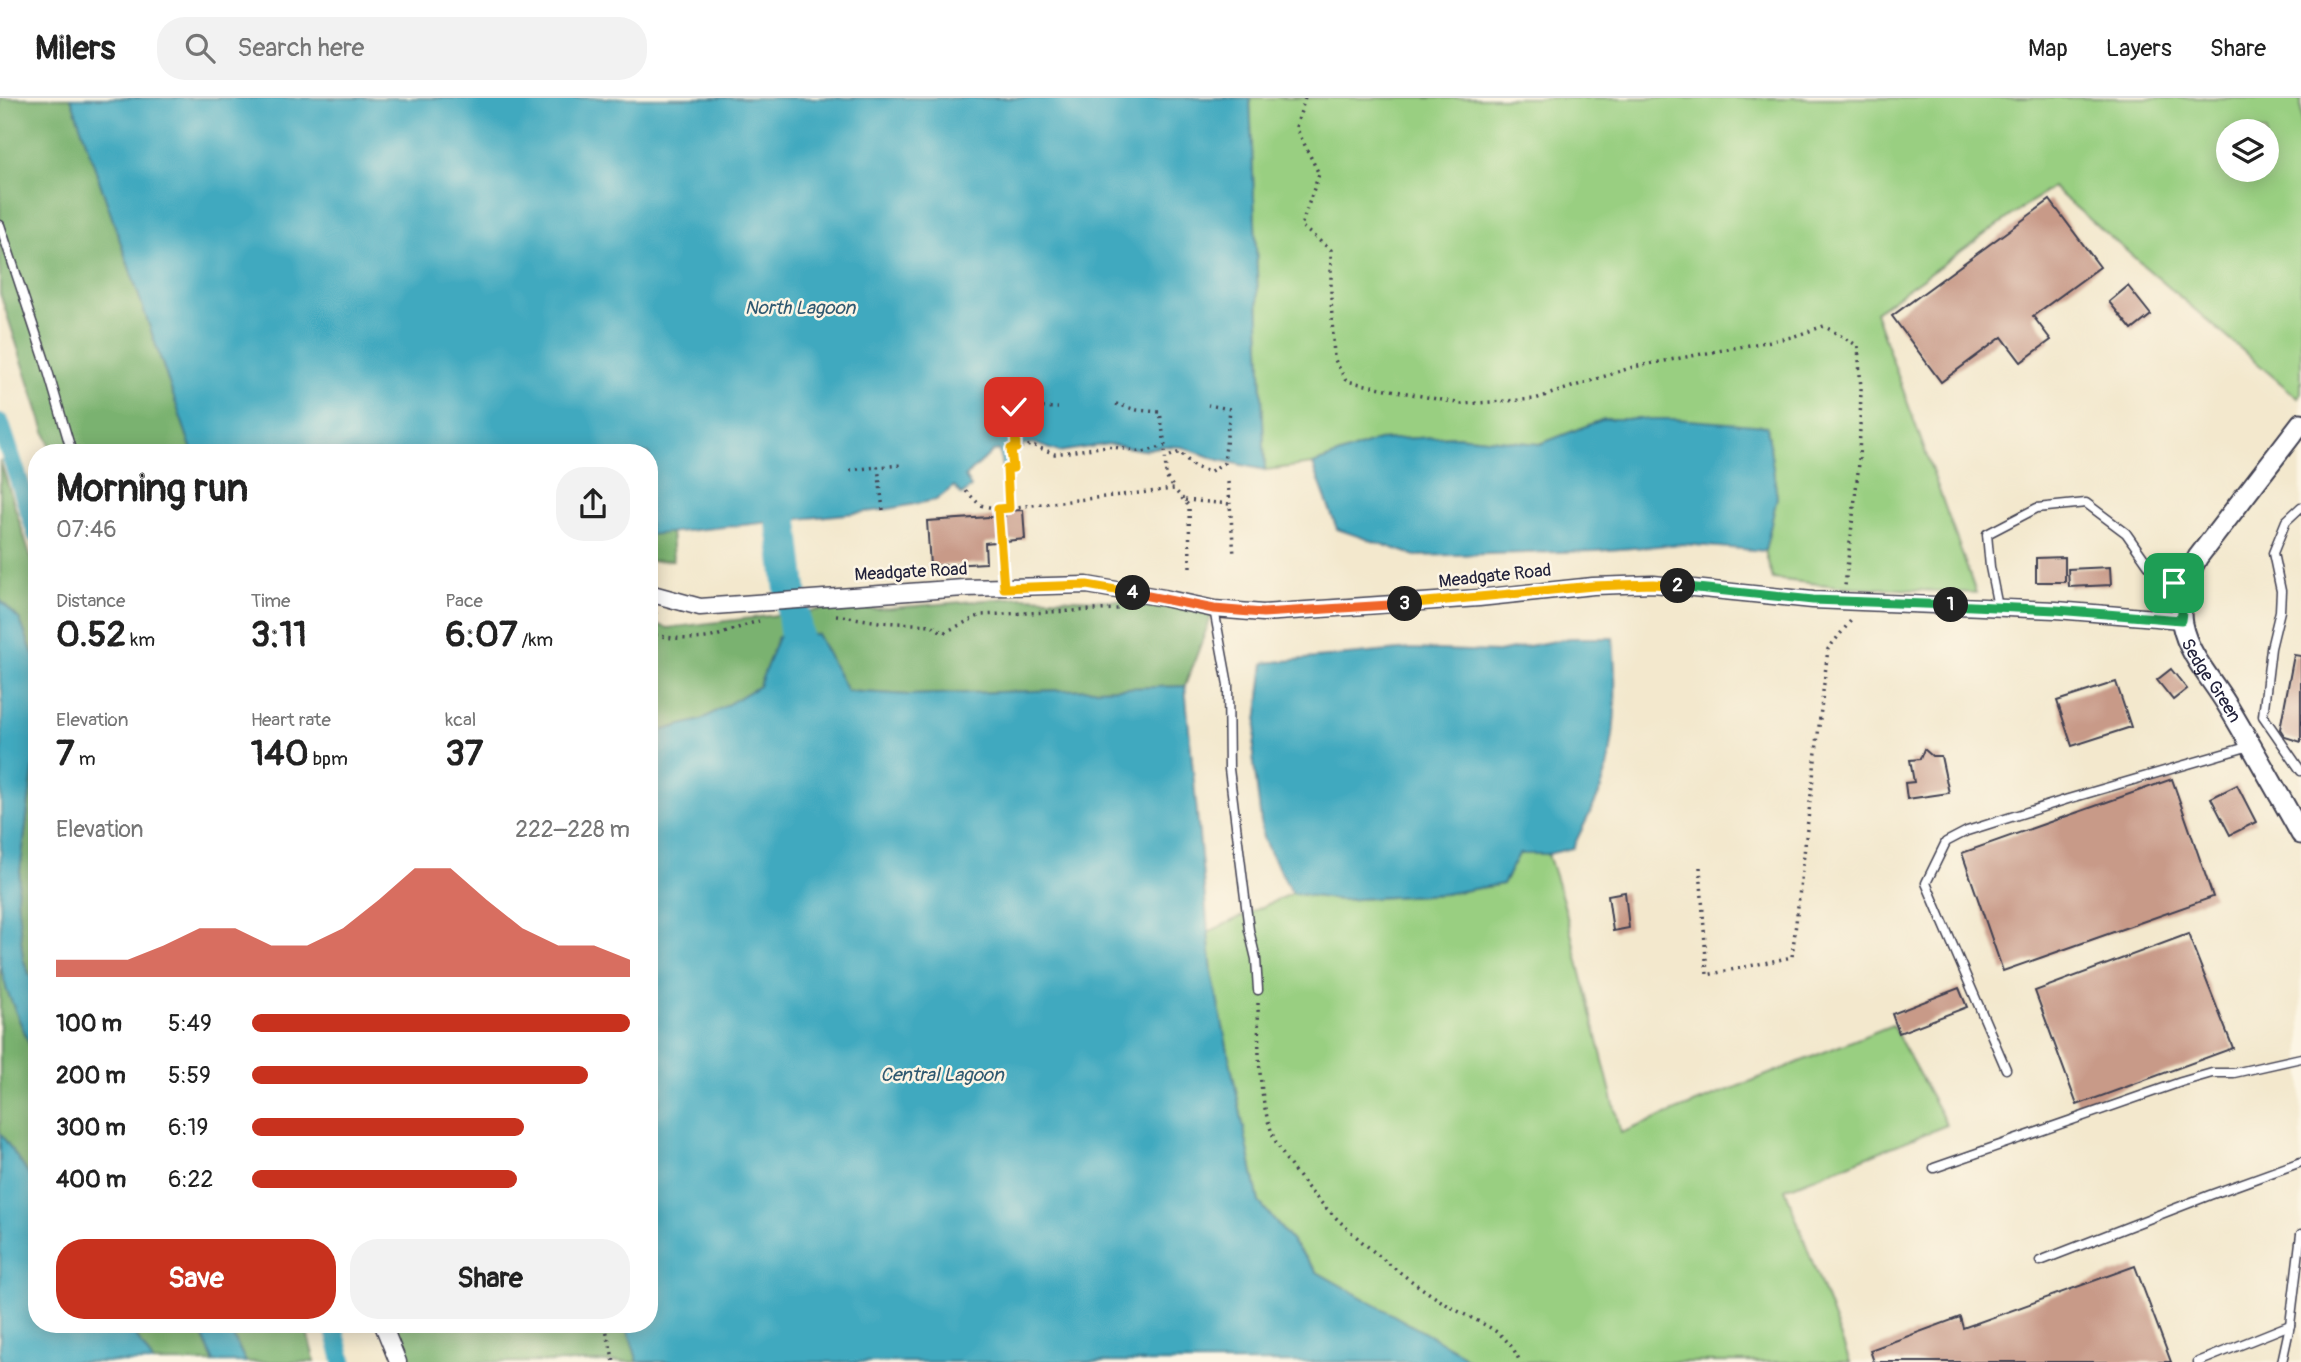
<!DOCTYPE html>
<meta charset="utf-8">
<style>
body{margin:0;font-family:Pangolin,sans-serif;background:#f2f2f2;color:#222;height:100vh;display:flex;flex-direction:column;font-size:26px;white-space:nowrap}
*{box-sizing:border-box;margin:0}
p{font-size:23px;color:#767676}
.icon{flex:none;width:38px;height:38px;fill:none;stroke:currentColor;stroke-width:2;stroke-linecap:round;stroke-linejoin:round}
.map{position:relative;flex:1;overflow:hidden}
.side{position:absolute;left:28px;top:346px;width:630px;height:889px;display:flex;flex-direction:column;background:#fff;border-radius:28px;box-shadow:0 4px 18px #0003}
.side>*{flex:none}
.controls{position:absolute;left:2216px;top:21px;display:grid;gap:14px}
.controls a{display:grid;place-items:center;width:63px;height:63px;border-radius:50%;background:#fff;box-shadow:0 4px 18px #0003;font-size:35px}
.pin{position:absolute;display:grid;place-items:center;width:60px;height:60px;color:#fff;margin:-30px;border-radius:14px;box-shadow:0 4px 10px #0006}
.km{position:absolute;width:35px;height:35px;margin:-18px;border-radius:50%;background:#222;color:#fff;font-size:19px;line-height:35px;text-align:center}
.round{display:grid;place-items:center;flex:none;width:74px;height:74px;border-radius:28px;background:#f2f2f2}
.overview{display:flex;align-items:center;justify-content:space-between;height:119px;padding:0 28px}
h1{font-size:38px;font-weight:700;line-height:52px}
.stats{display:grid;grid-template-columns:repeat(3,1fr);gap:10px;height:119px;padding:7px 28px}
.stats div{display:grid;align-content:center}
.stats b{font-size:35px;font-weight:700}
.stats small{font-size:19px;font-weight:400}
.stats p{font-size:19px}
.chart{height:196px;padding:14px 28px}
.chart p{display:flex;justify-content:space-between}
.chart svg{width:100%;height:126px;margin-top:7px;fill:#c8321e;opacity:.7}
.button{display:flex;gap:14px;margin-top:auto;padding:14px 28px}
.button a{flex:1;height:80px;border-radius:28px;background:#c8321e;color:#fff;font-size:28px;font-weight:700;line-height:80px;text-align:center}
.button a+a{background:#f2f2f2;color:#222}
ul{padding:0 28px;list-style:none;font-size:23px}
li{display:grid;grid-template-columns:112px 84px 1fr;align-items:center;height:52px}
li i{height:18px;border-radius:9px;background:#c8321e}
header{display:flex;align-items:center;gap:42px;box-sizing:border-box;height:98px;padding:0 35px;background:#fff;border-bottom:2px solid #e0e0e0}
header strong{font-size:33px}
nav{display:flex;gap:38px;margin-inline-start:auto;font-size:24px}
.search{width:490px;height:63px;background:#f2f2f2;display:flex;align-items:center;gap:18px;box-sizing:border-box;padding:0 24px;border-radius:28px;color:#767676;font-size:26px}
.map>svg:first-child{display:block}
.green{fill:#99cf81;stroke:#5e785e;stroke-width:2;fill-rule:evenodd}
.forest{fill:#7ab26f;stroke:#4e6a55;stroke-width:2}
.water{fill:#3fa9bf;stroke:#30667d;stroke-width:2}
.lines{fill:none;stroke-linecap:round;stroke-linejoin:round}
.canal{stroke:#3fa9bf;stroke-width:19}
.river{stroke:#3fa9bf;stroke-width:33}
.building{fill:#c89a88}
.service-casing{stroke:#414051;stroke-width:11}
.minor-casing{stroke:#414051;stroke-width:19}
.tertiary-casing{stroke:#414051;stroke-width:23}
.path{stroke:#414051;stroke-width:3.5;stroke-dasharray:2 5;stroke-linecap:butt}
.service{stroke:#fff;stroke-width:8}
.minor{stroke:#fff;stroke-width:16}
.tertiary{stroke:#fff;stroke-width:19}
.split-1-casing{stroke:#fff;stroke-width:14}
.split-2-casing{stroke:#fff;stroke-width:14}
.split-3-casing{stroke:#fff;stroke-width:14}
.split-4-casing{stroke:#fff;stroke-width:14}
.split-5-casing{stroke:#fff;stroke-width:14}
.split-1{stroke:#22a559;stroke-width:9}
.split-2{stroke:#22a559;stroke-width:9}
.split-3{stroke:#f5b400;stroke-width:9}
.split-4{stroke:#f0652b;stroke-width:9}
.split-5{stroke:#f5b400;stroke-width:9}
.labels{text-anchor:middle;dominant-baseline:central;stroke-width:5;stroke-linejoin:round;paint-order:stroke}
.street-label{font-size:18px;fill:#22223b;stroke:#fcf5e5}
.water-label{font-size:19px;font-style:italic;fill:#2e5870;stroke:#fcf5e5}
</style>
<header>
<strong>Milers</strong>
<div class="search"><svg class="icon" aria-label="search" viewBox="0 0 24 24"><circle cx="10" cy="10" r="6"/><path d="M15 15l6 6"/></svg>Search here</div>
<nav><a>Map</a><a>Layers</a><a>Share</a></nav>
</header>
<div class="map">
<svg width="2301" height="1264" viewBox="0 0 2301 1264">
<rect width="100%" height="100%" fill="#fcf5e5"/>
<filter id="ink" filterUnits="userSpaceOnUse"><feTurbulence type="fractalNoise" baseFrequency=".0143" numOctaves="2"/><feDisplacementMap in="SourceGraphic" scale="14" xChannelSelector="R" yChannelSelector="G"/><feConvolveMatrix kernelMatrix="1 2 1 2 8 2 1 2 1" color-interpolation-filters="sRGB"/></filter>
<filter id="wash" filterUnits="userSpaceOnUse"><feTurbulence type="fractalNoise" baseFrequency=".00686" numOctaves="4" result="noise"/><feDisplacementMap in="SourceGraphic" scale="28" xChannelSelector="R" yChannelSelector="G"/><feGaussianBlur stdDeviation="1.57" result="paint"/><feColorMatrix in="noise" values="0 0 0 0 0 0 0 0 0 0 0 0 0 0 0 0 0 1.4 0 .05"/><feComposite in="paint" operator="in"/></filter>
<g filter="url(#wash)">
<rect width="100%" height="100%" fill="#f3e8cd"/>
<g class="green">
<path d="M 1250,0 L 2301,0 L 2301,295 L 2298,300 L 2052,89 L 1875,214 L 1976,495 L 1837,488 L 1773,481 L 1765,453 L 1777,399 L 1767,328 L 1604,321 L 1540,346 L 1456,338 L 1378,342 L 1313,366 L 1265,372 ZM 2228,33 L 2266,33 L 2266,72 L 2228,72 Z"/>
<polygon points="1519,756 1548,756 1563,803 1621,1035 1892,927 1947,1027 1785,1091 1850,1264 1471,1264 1457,1253 1317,1174 1259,1104 1212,875 1208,834 1292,795 1340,802 1444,796 1503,786"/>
</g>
<g class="forest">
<polygon points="0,0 71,0 193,355 52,355 0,195"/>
<polygon points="0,362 37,479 37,566 20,522 0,502"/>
<polygon points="671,433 673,462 649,463 649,437"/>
<polygon points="1022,499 1153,504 1214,511 1185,588 909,597 847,593 817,536 778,539 759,588 701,622 649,636 649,524 668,530 827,511 879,511"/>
<polygon points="37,642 37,894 23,861 17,798"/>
<polygon points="0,866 7,893 37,964 37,1088 0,1035"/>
<polygon points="129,1227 194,1227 203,1239 214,1264 153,1264"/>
<polygon points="227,1227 305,1227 315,1264 246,1264"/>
<polygon points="390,1227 626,1227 638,1264 405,1264"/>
</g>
<g class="water">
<polygon points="71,0 1250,0 1265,372 1219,362 1182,349 1165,348 1142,352 1109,346 1059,354 1033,345 1009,349 1011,368 1002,369 999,352 993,353 965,379 971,389 962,397 954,388 936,402 883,412 649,437 649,355 193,355"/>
<polygon points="1604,321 1675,321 1767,328 1777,399 1765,453 1682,446 1596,453 1416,458 1337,431 1313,366 1378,342 1456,338 1540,346"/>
<polygon points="0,502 20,522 37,566 37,642 17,798 23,861 37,894 37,964 7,893 0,866 2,593 0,584"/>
<polygon points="817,536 847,593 909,597 1185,588 1212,875 1259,1104 1317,1174 1457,1253 1471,1264 638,1264 626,1227 649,1227 649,1061 659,999 649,979 649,636 701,622 759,588 778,539"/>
<path d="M 1570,540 L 1613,540 C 1617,592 1618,646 1599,696 C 1591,714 1581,732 1573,750 L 1548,756 L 1519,756 L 1503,786 L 1444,796 L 1340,802 L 1292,795 L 1263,741 L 1253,657 L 1264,565 L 1410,551 L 1498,554 Z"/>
<polygon points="0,1035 37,1088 37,1227 129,1227 153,1264 0,1264"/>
<polygon points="194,1227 227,1227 246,1264 214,1264 203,1239"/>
</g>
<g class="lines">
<g class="canal">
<polyline points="0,325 37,437"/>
<polyline points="333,1227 343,1264"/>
</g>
<polyline class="river" points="782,421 796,537"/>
</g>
<g id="blocks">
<g class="building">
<polygon points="2050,102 2100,169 2033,218 2051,242 2021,264 2002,239 1941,284 1892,218"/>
<polygon points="2128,188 2151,217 2132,232 2109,204"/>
<polygon points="1023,412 1025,441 985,445 986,465 930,468 927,423 1005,418 1005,413"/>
<polygon points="2065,459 2065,484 2036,484 2036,460"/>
<polygon points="2110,469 2111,487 2069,489 2068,471"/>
<polygon points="2294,557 2301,558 2301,644 2285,639 2280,631"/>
<polygon points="2171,571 2187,591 2173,602 2157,582"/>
<polygon points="2116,584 2131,629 2072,648 2057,603"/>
<polygon points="1924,651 1932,658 1941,658 1949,695 1907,701 1905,685 1914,684 1910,662 1920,661"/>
<polygon points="2172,681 2213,799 2003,873 1962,755"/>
<polygon points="2237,687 2256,724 2230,737 2211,700"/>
<polygon points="1625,794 1629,830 1613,833 1608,797"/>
<polygon points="2188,836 2233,950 2077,1007 2035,893"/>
<polygon points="1959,890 1967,909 1899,935 1892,916"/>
<polygon points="2135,1168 2171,1264 1874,1264 1870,1252 1960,1219 1963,1230"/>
</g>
</g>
</g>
<g filter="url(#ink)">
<use href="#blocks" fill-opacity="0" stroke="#414051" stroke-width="2"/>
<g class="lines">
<g class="service-casing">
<g id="service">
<polyline points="0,127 45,263 72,355"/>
<polyline points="2301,409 2286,423 2273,455 2281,493 2280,513 2271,550 2263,618 2301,673"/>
<polyline points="1998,509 1990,469 1987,436 2037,410 2086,405 2126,435 2152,472 2184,490"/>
<polyline points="1214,511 1228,587 1229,671 1249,832 1256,861 1258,892"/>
<polyline points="2006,971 1926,785 1946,744 1967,733 2068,701 2250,648"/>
<polyline points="1934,1070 2181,984 2212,975 2234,975 2301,960"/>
<polyline points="2040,1163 2210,1097 2301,1064"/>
<polyline points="2198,1264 2290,1227"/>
<polyline points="2282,1264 2290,1227 2301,1136"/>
</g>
</g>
<g class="minor-casing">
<g id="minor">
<polyline points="649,495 700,509 964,490 1087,487 1164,500 1214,511 1263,515 1479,500 1593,488 1653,486 1813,502 2056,512 2181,522"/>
<polyline points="383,1227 398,1264"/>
</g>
</g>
<g class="tertiary-casing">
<g id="tertiary">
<path id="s1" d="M 2301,325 L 2198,459 C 2188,476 2178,506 2182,526 C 2188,556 2210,579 2226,605 C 2252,648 2276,692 2301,736"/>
</g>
</g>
<g class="path">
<polyline points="1305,0 1296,29 1319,76 1301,128 1331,152 1331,200 1334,260 1346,283 1462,306 1535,301 1633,269 1792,239 1824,228 1858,248 1861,291 1859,365 1845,488"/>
<polyline points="1116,306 1137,312 1160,314 1165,348 1166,379 1174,390"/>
<polyline points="1016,350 1013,334 1014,309 1058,310"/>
<polyline points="1170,358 1180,354 1193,368 1209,374 1224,365 1230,311 1208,307"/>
<polyline points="1007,370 1009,410"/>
<polyline points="1007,371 1013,370 1011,351 1032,347 1055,356 1107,348 1143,354 1165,348"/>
<polyline points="850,372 878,369"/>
<polyline points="1228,384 1230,406"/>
<polyline points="966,393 980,407 998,411"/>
<polyline points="1185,402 1230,406 1234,457"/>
<polyline points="883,412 878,369 901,367"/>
<polyline points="1003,474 998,411 1174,391 1189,408 1190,469"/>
<polyline points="836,517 879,524 932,527 943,535 981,517 1118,511"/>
<polyline points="649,518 657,514"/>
<path d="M 649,535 C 667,541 698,543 716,538 C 731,533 744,527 759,523"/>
<polyline points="1700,769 1707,877 1792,859 1828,551 1853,520"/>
<path d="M 1258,905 C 1259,946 1257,992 1271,1032 C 1292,1093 1396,1177 1451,1209 C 1479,1226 1506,1230 1520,1264"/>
<polyline points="605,1227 614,1264"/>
</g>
<use href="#service" class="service"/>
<use href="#minor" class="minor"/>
<use href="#tertiary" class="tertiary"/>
</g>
</g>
<g class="lines" filter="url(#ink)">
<g class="split-1-casing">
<polyline id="split-1" points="1951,507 2056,512 2181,522 2185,491 2174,485"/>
</g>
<g class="split-2-casing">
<polyline id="split-2" points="1678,488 1813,502 1951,507"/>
</g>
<g class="split-3-casing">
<polyline id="split-3" points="1405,506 1593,488 1653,486 1678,488"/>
</g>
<g class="split-4-casing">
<polyline id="split-4" points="1133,495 1214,511 1263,515 1405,506"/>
</g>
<g class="split-5-casing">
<polyline id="split-5" points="1014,309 1016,350 1011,351 1013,370 1007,371 1009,410 998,411 1004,490 1087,487 1133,495"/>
</g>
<use href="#split-1" class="split-1"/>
<use href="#split-2" class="split-2"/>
<use href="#split-3" class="split-3"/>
<use href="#split-4" class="split-4"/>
<use href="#split-5" class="split-5"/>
</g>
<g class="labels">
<g class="street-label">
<text transform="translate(911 474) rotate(-3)">Meadgate Road</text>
<text transform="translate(1495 478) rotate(-6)">Meadgate Road</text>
<text stroke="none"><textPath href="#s1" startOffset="303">Sedge Green</textPath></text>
</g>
<g class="water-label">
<text x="800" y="210">North Lagoon</text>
<text x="942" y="977">Central Lagoon</text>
</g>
</g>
</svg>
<div class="controls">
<a><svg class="icon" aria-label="layers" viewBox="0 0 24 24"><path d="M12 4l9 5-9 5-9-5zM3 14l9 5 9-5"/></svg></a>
</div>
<div class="pin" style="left:2174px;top:485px;background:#1e9e55"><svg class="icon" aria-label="arrive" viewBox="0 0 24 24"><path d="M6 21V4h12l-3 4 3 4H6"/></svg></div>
<div class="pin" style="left:1014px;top:309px;background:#d93025"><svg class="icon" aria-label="check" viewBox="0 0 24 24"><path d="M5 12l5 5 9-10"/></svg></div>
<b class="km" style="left:1951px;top:507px">1</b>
<b class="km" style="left:1678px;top:488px">2</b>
<b class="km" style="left:1405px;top:506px">3</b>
<b class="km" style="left:1133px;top:495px">4</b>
<section class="side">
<div class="overview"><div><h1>Morning run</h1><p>07:46</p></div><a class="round"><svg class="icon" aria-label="share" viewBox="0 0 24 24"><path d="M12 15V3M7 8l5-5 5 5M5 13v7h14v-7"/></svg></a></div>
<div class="stats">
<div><p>Distance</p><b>0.52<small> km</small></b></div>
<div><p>Time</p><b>3:11</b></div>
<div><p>Pace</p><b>6:07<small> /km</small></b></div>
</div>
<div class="stats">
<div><p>Elevation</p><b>7<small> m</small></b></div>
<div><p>Heart rate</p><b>140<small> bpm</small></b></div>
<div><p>kcal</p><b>37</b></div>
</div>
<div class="chart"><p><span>Elevation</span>222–228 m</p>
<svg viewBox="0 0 160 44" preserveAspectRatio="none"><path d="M0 44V38L10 38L20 38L30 33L40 27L50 27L60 33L70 33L80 27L90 17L100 6L110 6L120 17L130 27L140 33L150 33L160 38V44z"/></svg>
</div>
<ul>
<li><b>100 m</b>5:49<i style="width:100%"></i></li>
<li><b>200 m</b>5:59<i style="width:89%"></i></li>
<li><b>300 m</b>6:19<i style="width:72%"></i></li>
<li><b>400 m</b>6:22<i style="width:70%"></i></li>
</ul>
<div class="button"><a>Save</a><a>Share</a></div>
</section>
</div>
